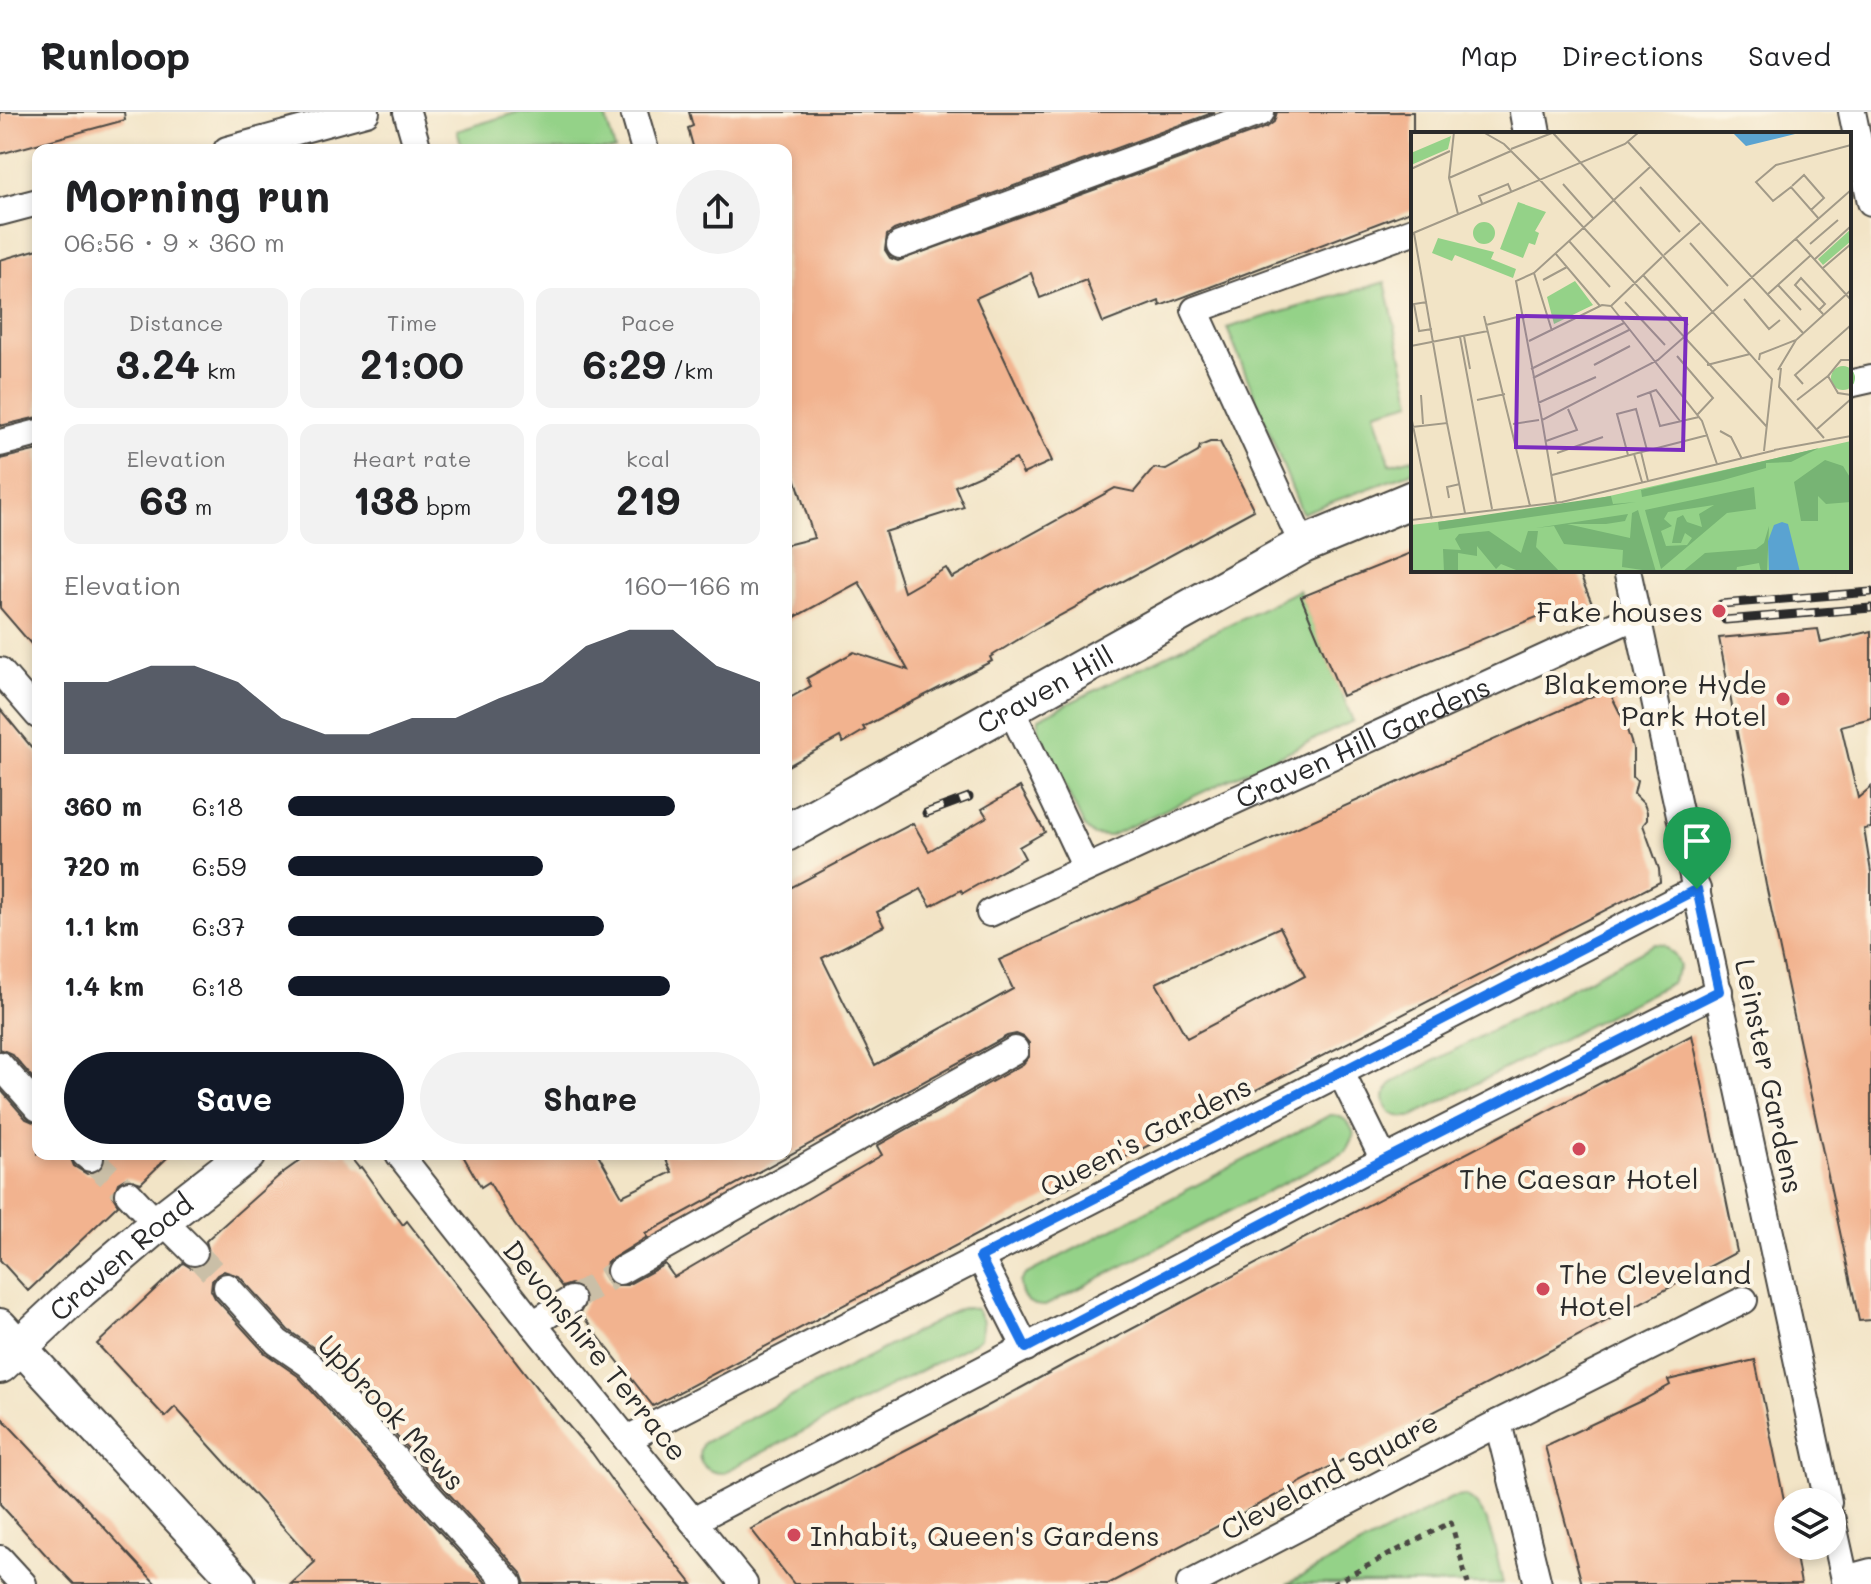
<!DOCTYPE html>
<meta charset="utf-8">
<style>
body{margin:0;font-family:Mali,sans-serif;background:#f2f2f2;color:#202124;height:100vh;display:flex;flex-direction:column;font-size:30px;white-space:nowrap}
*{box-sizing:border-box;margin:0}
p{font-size:26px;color:#757577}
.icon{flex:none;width:44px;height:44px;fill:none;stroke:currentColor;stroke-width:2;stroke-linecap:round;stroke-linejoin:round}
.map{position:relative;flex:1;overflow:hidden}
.side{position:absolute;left:32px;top:32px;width:760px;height:1016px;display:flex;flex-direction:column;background:#fff;border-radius:16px;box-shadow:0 4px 12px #0003}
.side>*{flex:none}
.fabs{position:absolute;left:1774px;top:1376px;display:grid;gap:16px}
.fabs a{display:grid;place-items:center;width:72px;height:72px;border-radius:50%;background:#fff;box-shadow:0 4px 12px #0003;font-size:40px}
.pin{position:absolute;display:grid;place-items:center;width:68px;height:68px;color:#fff;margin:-82px -34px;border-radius:50% 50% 50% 0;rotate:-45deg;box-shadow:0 0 8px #0007}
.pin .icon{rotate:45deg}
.round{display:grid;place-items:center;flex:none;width:84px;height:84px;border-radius:42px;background:#f2f2f2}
.head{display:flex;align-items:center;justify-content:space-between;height:136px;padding:0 32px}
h1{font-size:44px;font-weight:700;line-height:60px}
.stats{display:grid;grid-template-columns:repeat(3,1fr);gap:12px;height:136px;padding:8px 32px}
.stats div{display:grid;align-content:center;border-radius:16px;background:#f2f2f2;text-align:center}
.stats b{font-size:40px;font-weight:700}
.stats small{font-size:22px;font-weight:400}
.stats p{font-size:22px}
.chart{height:224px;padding:16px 32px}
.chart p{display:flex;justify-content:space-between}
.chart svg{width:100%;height:144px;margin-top:8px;fill:#111827;opacity:.7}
.cta{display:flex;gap:16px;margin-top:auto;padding:16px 32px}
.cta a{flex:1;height:92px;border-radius:48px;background:#111827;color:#fff;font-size:32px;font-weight:700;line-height:92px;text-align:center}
.cta a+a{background:#f2f2f2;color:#202124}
ul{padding:0 32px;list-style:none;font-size:26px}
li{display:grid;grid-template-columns:128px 96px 1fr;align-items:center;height:60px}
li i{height:20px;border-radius:10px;background:#111827}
header{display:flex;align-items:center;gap:48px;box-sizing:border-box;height:112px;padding:0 40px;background:#fff;border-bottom:2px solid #e0e0e0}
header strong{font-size:38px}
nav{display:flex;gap:44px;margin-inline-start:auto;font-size:28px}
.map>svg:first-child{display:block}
.green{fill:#94d288;stroke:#607e5a;stroke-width:2}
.building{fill:#f2b38f;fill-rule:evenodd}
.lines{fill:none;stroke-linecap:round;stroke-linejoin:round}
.minor-tunnel{stroke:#cabfa7;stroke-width:26;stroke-dasharray:26 13;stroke-linecap:butt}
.minor-casing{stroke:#494742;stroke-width:30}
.tertiary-casing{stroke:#494742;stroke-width:36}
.secondary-casing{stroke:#494742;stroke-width:40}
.path{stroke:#494742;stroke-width:5;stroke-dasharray:6 6;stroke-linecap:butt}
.minor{stroke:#fff;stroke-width:26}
.tertiary{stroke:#fff;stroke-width:32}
.secondary{stroke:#fff;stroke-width:36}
.rail-casing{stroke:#2b2b2b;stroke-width:9}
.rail{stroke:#fcf5e5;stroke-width:6;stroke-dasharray:18;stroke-linecap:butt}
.route-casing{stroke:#fff;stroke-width:16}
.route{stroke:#1a73e8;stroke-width:10}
.poi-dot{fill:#d1495b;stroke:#fcf5e5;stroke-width:3}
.labels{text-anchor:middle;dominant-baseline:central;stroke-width:8;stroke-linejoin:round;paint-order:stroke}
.poi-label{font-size:28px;fill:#2b2b2b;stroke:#fcf5e5;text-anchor:end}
.street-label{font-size:28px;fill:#2b2b2b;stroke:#fcf5e5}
.inset-road{fill:none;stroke:#a29a88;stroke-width:2}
.view{fill:#7b2cbf;fill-opacity:0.15;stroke:#7b2cbf;stroke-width:4}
.inset-edge{fill:none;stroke:#2b2b2b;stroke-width:4}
</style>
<header>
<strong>Runloop</strong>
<nav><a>Map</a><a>Directions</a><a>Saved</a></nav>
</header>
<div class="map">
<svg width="1871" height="1472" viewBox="0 0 1871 1472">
<rect width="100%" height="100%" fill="#fcf5e5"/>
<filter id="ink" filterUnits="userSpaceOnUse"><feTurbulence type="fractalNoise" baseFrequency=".0125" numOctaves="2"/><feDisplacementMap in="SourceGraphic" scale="16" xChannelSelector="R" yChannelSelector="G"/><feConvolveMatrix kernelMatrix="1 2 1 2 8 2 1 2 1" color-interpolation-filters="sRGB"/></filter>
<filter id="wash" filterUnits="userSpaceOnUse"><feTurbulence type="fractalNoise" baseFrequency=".006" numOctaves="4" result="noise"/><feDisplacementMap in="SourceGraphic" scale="32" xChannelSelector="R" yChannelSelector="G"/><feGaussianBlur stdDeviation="1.8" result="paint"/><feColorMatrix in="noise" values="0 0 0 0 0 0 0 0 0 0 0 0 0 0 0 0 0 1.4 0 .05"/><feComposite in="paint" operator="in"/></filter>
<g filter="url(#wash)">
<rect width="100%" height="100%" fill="#f2e4c6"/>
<g class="green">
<polygon points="518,0 604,0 615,38 463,38 457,19"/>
<polygon points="1385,170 1412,290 1375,300 1390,352 1413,346 1413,360 1302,401 1227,216"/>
<polygon points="1299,478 1353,609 1110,724 1093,723 1085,716 1038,619 1039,606"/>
<path d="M 1655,832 L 1664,833 L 1676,845 L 1680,855 L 1671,871 L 1411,1005 C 1395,1006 1384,1001 1384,984 L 1392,971 Z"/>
<path d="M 1330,1003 C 1343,1003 1350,1010 1354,1022 L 1346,1039 L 1045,1194 C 1028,1194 1020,1186 1020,1170 L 1025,1163 Z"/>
<path d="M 968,1195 L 976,1197 L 983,1209 L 980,1226 L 974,1231 L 723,1361 C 705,1361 693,1348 703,1331 L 960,1197 Z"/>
<path d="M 1464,1384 C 1490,1392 1497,1448 1503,1472 L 1287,1472 L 1451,1386 Z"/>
</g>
<g id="blocks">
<g class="building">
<polygon points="0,0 124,0 125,8 0,42"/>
<polygon points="689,0 1215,0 894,118 887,123 885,138 890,146 898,149 1267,15 1274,10 1277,0 1413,0 1413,98 1160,194 1159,189 1103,211 1086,168 1040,186 1031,161 976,186 1052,349 1023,362 1016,347 955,374 964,395 885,420 904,480 946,456 952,466 1115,376 1134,380 1154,356 1166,358 1198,340 1200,334 1210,330 1220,330 1254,398 1037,516 990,545 992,549 863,615 865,618 843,631 840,625 786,655 786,588 811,574 807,566 854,540 908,558 859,470 786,510 786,433 814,426 786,336 786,38 694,38 688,16 693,14"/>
<polygon points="38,137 38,305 0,314 0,148"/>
<polygon points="38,338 38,540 0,496 0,347"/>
<polygon points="1413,440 1413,458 1578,458 1595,499 1565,511 1559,496 1342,584 1301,485"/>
<polygon points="1818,517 1821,531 1871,519 1871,606 1841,614 1858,686 1871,675 1871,716 1864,717 1871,760 1871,1208 1859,1209 1766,773 1719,526"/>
<path d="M 1608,577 L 1624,609 L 1633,636 L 1633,665 L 1637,669 L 1634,682 L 1644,692 L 1647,700 L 1647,708 L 1643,713 L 1659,757 L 1660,770 L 1023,1098 L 653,1294 L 580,1201 L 587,1188 L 584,1179 L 571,1172 L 562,1175 L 514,1112 L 489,1070 L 481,1075 L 462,1042 L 598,1042 L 622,1084 L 672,1060 L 663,1042 L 786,1042 L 786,778 L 913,711 L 929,739 L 987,705 L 982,697 L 1020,675 L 1045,720 L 1019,735 L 1025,746 L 963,781 L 961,778 L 931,794 L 921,777 L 877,800 L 884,814 L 822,846 L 875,953 L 1013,877 L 999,848 ZM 1280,815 L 1305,864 L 1187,926 L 1156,871 ZM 1016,922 L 1024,925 L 1029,931 L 1029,945 L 1023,952 L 877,1034 L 882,1043 L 674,1165 L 665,1152 L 627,1173 L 613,1173 L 606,1167 L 604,1158 L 607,1150 L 647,1125 L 645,1122 L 1007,924 Z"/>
<polygon points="0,597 38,643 38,972 12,942 0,937"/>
<polygon points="1692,923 1737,1140 1108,1472 794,1472 751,1417 923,1329 1067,1251"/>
<polygon points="0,977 26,1007 38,1012 38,1042 69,1042 74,1054 87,1062 95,1061 102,1057 105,1042 171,1042 141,1071 126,1066 118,1071 113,1085 118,1093 28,1179 0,1148"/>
<polygon points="309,1042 348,1042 359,1056 361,1055 403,1113 407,1109 543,1284 592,1341 625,1387 692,1472 525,1472 521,1461 321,1241 288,1218 239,1164 224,1159 217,1163 212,1169 211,1178 215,1186 265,1241 298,1264 487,1472 291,1472 315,1450 175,1295 165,1305 97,1232 183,1151 191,1156 205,1152 210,1143 206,1129 209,1126 281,1062"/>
<polygon points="1755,1248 1788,1407 1788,1434 1794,1434 1801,1472 1582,1472 1545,1334 1643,1288 1670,1273 1668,1268"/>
<polygon points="0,1304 86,1396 156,1472 74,1472 46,1443 0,1392"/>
</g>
</g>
</g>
<g filter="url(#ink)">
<use href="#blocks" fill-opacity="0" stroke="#494742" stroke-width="2"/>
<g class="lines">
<g class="minor-tunnel">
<polyline points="90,1046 129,1082"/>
<polyline points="194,1140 227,1175"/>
<polyline points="571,1188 620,1159"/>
</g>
<g class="minor-casing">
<g id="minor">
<polyline points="407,0 418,38"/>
<polyline points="634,0 645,38"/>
<polyline points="1852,0 1871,90"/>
<polyline points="227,38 366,0"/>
<polyline points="0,100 38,90"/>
<polyline points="900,133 1261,0"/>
<polyline points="1849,272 1871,267"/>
<polyline points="0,331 38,321"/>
<polyline points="1303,433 1195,198 1413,119"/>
<polyline points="1627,458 1828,1390"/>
<polyline points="0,559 38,603"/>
<polyline points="1010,595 1086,756"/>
<path id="s1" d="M 990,801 L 1638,503"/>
<polyline points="0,953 38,996"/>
<polyline points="1340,959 1384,1048"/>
<polyline points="85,1042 90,1046"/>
<polyline points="399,1042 533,1212 744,1472"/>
<polyline points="129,1082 157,1112"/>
<polyline points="162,1108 194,1140"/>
<polyline points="980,1145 1026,1236"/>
<polyline points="620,1159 1015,938"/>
<polyline points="227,1175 277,1230 309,1252 509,1472"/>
<polyline points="533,1212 571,1188"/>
<polyline points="1498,1311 1538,1472"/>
<polyline points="627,1327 1697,777"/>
<polyline points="1832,1408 1846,1472"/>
<polyline points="693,1409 1384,1048 1719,879"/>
<polyline points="0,1447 23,1472"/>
<polyline points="1845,1467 1871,1460"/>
<polyline points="1190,1472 1498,1311 1744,1188"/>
</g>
</g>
<g class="tertiary-casing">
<polyline id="tertiary" points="0,1213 239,1472"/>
</g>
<g class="secondary-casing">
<g id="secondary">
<polyline points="1528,0 1532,22"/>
<path id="s2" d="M 786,721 L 1303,433 L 1413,387"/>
<path id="s3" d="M 0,1253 L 80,1178 L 162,1108 L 247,1042"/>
</g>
</g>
<polyline class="path" points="1333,1472 1451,1410 1468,1472"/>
<use href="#minor" class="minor"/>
<use href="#tertiary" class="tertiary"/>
<use href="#secondary" class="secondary"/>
<g class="rail-casing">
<g id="rail">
<polyline points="1721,492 1871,480"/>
<polyline points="1725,508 1871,496"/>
<polyline points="926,701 969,685"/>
</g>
</g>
<use href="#rail" class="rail"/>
</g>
</g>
<g class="lines" filter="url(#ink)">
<g class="route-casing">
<polygon id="route" points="1697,777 1719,879 1384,1048 1026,1236 980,1145"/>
</g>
<use href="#route" class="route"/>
</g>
<g class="poi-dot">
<circle cx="1719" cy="499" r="8"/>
<circle cx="1783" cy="587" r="8"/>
<circle cx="1579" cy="1037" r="8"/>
<circle cx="1543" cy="1177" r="8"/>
<circle cx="794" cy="1423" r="8"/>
</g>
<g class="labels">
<g class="poi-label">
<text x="1703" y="499">Fake houses</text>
<text x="1767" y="571">Blakemore Hyde<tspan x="1767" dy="32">Park Hotel</tspan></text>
<text x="1579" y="1066" text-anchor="middle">The Caesar Hotel</text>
<text x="1559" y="1161" text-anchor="start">The Cleveland<tspan x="1559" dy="32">Hotel</tspan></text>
<text x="810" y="1423" text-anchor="start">Inhabit, Queen's Gardens</text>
</g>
<g class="street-label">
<text stroke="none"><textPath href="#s2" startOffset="296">Craven Hill</textPath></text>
<text stroke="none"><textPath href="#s1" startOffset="410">Craven Hill Gardens</textPath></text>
<text transform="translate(1770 964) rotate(78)">Leinster Gardens</text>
<text transform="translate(1145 1024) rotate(-27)">Queen's Gardens</text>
<text stroke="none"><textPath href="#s3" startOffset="162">Craven Road</textPath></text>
<text transform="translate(596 1238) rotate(51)">Devonshire Terrace</text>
<text transform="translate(392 1300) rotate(47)">Upbrook Mews</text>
<text transform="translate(1329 1363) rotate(-28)">Cleveland Square</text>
</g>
</g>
<g transform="translate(1411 20)">
<rect width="440" height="440" fill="#f2e4c6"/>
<path d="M 40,4 L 37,17 L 0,33 L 0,21 ZM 107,70 L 135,80 L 124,99 L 128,101 L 124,113 L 118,111 L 112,126 L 89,117 ZM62 101a11 11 0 1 1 22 0a11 11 0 1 1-22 0ZM 440,97 L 440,109 L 412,133 L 407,127 ZM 27,106 L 83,120 L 80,127 L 105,137 L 102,146 L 44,123 L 41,129 L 21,121 ZM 164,149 L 182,173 L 143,192 L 136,165 ZM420 246a12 12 0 1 1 24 0a12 12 0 1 1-24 0ZM 440,309 L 440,440 L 0,440 L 0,393 L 150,375 Z" fill="#94d288"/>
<path d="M 408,316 L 380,330 L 355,331 L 355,336 L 309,349 L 231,365 L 230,358 ZM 414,328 L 432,334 L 440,347 L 440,370 L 415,372 L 407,364 L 407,389 L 390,389 L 383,350 ZM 343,355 L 345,377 L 316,381 L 250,437 L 234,378 ZM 303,373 L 288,382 L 291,395 L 276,390 L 272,383 L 266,386 L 261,411 L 270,411 L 274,401 L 281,406 L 276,413 L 255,414 L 250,399 L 261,394 L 253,387 L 257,380 ZM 200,364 L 202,372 L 225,370 L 28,398 L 27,390 ZM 227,378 L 245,440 L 211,435 L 212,418 L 153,412 L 143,394 L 125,396 L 217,382 L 214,389 L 195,392 L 156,392 L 219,406 L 221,381 ZM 358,394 L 356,440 L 350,440 L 348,431 L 326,435 L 325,440 L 271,440 L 294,421 L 345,417 L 353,411 ZM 78,399 L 110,421 L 117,399 L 127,399 L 125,415 L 149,440 L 110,440 L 90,432 L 85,437 L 66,414 L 66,424 L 47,421 L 47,440 L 33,440 L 32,417 L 50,418 L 44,407 L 48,402 Z" fill="#77b474" fill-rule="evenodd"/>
<path d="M 321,0 L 343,2 L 392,0 L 335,14 ZM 371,390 L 377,392 L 389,440 L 358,440 L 357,409 L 363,393 Z" fill="#5aa3d1"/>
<path class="inset-road" d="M 43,0 L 38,46 L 47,82M 72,0 L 93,12 L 128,47 L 356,295M 141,0 L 168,29M 217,10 L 392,201M 100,17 L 141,1M 168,29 L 361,247 L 353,319M 0,37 L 39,19M 38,46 L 100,19M 152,52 L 182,86M 381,54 L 393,43 L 413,66 L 400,78M 229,55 L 269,100M 71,71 L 68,64 L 97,52 L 100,59M 408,87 L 380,55 L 362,69 L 345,50 L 365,33 L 440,13M 3,101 L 36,291M 0,102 L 214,12 L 228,0M 385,107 L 440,168M 158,109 L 199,155M 279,111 L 317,154M 399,112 L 427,88M 144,121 L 189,174M 253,123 L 289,91M 404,127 L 440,94M 412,136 L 440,112M 123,141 L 141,199M 232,143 L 277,193M 132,148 L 156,135M 367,153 L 390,178M 357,162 L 400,123M 333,167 L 358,197 L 369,188M 16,170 L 3,172 L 8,199 L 21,197M 214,170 L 254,213M 200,174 L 291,289 L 306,332M 200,174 L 251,125M 408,178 L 414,172 L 390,146 L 384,153 L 412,182M 73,184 L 119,374M 75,193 L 110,184M 53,204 L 59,237M 49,205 L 81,377M 118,209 L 191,173 L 200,174M 0,214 L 77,199M 266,224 L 302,266 L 286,283M 348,228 L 349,222 L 385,208 L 440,158M 440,228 L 430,228 L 417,244 L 427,261 L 440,263M 183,233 L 219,214M 296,233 L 339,222M 370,236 L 368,255 L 413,306M 120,237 L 213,191M 367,238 L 385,208M 122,246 L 218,198M 392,252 L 384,243 L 440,193M 239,260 L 249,294 L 288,285M 10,263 L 12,292M 226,265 L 245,258 L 269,289M 66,268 L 94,262M 386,268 L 417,244M 127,271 L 185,245M 0,284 L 21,387M 131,288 L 105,149 L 123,141 L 239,35M 102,292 L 128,288M 1,295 L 36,291 L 54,381M 405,298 L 440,267M 309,299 L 320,305 L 331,327M 135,309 L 166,298 L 157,277M 363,318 L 440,304M 230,320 L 237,349M 146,321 L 192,305M 223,322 L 231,350M 217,323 L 206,282 L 225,277 L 236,318M 141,343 L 297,303M 38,366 L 36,355 L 49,352M 145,371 L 131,288 L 247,228 L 440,58M 0,388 L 151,370 L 365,318"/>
<path class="view" d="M 107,184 L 275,187 L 272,318 L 105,315 Z"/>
<rect width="440" height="440" class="inset-edge"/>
</g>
</svg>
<div class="fabs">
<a><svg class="icon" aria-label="layers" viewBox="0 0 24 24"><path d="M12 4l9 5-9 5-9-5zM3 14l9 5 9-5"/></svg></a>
</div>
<div class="pin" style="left:1697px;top:777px;background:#1e9e55"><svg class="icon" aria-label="arrive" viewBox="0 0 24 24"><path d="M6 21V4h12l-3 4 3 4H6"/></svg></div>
<section class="side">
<div class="head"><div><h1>Morning run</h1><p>06:56 · 9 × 360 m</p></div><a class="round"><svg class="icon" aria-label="share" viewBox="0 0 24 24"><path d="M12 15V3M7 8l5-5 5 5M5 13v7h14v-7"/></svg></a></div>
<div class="stats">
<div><p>Distance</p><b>3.24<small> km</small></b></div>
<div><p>Time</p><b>21:00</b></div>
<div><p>Pace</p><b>6:29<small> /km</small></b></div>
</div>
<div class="stats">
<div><p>Elevation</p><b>63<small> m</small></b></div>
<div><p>Heart rate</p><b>138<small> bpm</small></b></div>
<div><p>kcal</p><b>219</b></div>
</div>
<div class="chart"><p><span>Elevation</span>160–166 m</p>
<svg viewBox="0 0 160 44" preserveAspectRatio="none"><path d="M0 44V22L10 22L20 17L30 17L40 22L50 33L60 38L70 38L80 33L90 33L100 27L110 22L120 11L130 6L140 6L150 17L160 22V44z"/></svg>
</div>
<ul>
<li><b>360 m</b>6:18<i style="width:82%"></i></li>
<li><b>720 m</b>6:59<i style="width:54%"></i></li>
<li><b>1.1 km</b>6:37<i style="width:67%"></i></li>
<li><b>1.4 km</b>6:18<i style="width:81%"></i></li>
</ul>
<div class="cta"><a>Save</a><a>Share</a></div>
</section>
</div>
